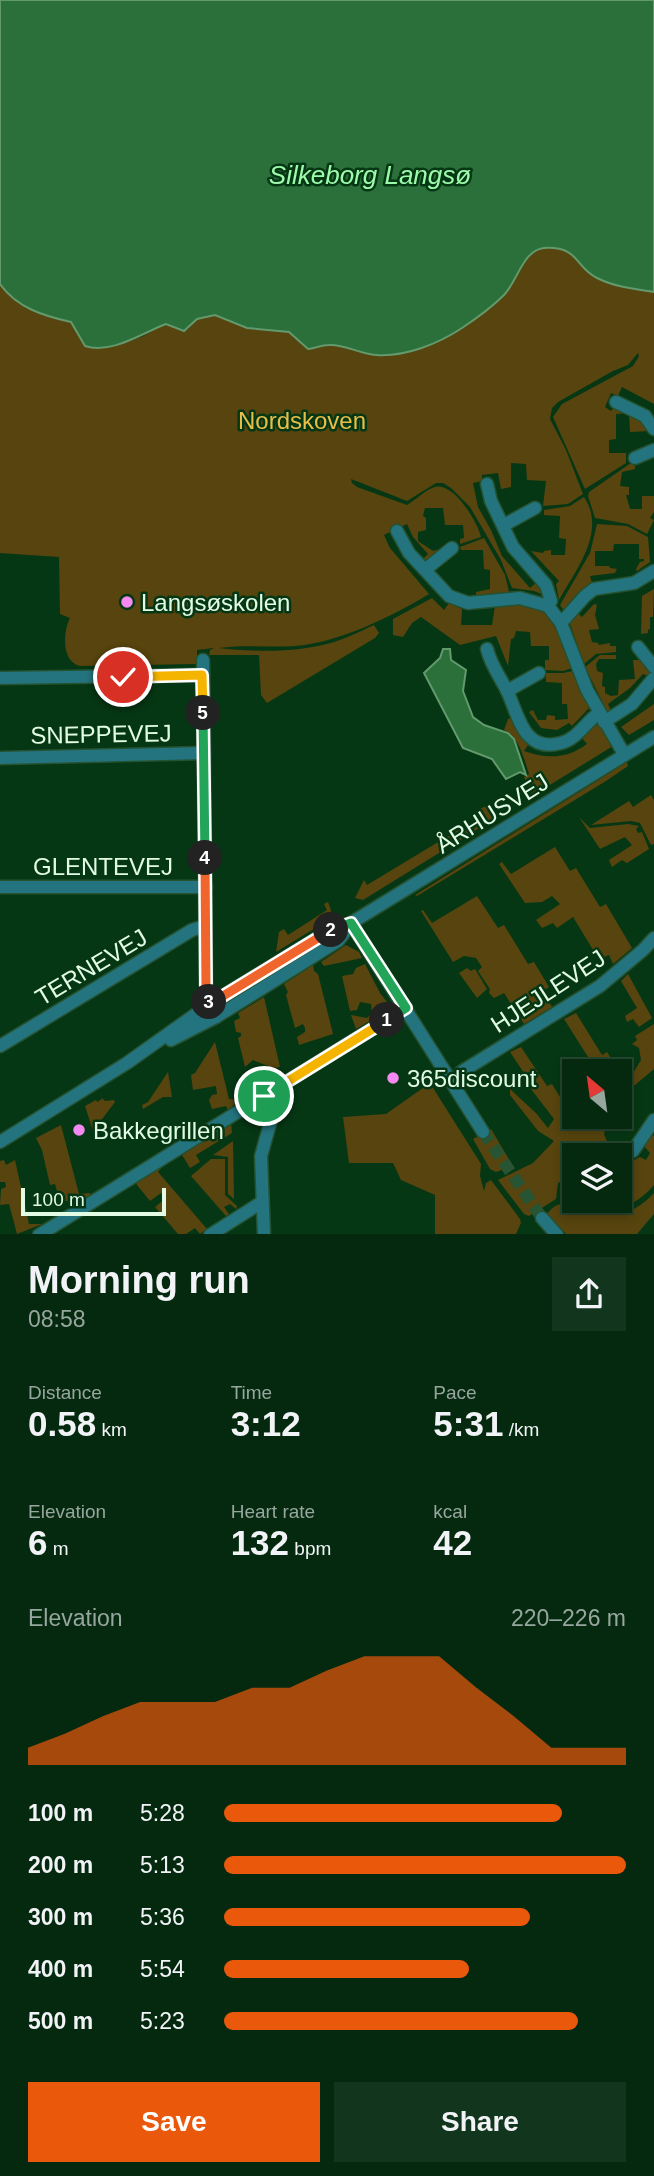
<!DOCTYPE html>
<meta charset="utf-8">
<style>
body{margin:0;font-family:Helvetica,sans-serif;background:#12351d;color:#f1f3f6;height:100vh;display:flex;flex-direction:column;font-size:26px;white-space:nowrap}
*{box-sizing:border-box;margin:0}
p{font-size:23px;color:#97a69e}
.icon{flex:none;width:38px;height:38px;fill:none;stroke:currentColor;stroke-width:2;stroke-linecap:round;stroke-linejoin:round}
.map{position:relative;height:1234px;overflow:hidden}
.side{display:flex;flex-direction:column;background:#04290f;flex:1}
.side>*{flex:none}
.needle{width:46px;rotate:331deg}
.tools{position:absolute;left:562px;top:1059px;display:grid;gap:14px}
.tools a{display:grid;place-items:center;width:70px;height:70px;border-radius:0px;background:#04290f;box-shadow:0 4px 10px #0003,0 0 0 2px #25452f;font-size:35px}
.scale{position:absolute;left:21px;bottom:18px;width:145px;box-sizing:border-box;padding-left:7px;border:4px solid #e2fbe5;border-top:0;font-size:19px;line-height:24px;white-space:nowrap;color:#e2fbe5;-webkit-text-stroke:5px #063714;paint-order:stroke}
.pin{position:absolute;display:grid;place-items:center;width:60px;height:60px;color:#fff;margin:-30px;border:4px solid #fff;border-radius:50%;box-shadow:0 2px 7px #0007}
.km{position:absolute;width:35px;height:35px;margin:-18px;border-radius:50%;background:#222;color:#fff;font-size:19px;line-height:35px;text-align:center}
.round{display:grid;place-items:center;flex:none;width:74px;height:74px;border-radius:0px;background:#12351d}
.summary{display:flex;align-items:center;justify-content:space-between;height:119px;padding:0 28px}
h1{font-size:38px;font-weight:600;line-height:52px}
.metrics{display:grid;grid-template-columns:repeat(3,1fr);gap:10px;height:119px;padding:7px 28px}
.metrics div{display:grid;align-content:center}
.metrics b{font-size:35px;font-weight:600}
.metrics small{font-size:19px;font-weight:400}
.metrics p{font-size:19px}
.chart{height:196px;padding:14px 28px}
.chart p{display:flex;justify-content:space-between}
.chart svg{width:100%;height:126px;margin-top:7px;fill:#ea580c;opacity:.7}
.button{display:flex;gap:14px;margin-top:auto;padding:14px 28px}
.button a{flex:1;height:80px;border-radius:0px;background:#ea580c;color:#fff;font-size:28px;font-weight:600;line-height:80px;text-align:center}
.button a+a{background:#12351d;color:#f1f3f6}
ul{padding:0 28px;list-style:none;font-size:23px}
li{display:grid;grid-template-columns:112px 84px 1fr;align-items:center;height:52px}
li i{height:18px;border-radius:9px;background:#ea580c}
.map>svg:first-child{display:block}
.green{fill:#57440e}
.water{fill:#2b703a;stroke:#629a6d;stroke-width:2}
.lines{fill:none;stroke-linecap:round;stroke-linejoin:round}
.minor-tunnel{stroke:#275433;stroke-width:12;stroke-dasharray:12 6;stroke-linecap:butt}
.minor-casing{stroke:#255231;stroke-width:15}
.minor{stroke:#24747f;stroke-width:12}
.split-1-casing{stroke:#fff;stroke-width:14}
.split-2-casing{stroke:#fff;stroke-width:14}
.split-3-casing{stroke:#fff;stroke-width:14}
.split-4-casing{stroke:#fff;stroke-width:14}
.split-5-casing{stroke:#fff;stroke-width:14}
.split-6-casing{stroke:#fff;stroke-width:14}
.split-1{stroke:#f5b400;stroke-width:9}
.split-2{stroke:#22a559;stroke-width:9}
.split-3{stroke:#f0652b;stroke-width:9}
.split-4{stroke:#f0652b;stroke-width:9}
.split-5{stroke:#22a559;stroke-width:9}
.split-6{stroke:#f5b400;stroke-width:9}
.poi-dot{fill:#f489f1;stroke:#063714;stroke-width:2.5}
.labels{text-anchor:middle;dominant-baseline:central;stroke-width:5;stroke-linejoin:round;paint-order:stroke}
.park-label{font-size:24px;fill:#e8bd48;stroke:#063714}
.poi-label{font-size:24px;fill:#e2fbe5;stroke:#063714;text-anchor:start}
.street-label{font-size:24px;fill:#e2fbe5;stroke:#063714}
.water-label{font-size:26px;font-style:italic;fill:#9dfbac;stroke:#063714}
</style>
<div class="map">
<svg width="654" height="1235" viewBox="0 0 654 1235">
<rect width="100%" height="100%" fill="#063714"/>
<g class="green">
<path d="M 540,248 C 555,248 570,249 580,261 C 585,267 589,273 595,277 C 613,287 634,288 654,292 L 654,404 L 622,387 L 618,396 L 611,393 L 605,407 L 611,411 L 615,406 L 641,418 L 650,431 L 630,432 L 629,413 L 616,414 L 616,439 L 609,440 L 609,453 L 626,453 L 626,463 L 585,489 L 553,417 L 562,404 L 633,366 L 639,356 L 638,353 L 628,365 L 613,371 L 558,402 L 552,408 L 550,419 L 566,450 L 583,494 L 568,504 L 543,506 L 546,481 L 527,480 L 526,464 L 511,463 L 511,487 L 501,489 L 498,473 L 482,475 L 482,481 L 473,483 L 478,507 L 491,530 L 502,556 L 530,588 L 537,582 L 546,596 L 534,591 L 512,588 L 501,560 L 470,507 L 451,488 L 443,483 L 436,483 L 407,501 L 351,479 L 352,483 L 357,487 L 407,505 C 416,500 426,489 435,487 C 454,482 478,523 481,537 L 460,544 L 460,539 L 464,538 L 463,525 L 445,525 L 443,508 L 425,508 L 423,516 L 426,518 L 426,530 L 418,532 L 418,541 L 433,551 L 441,549 L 428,561 L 423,559 L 428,554 L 413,537 L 407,524 L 384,535 L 390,548 L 429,594 C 393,616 338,643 295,646 C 269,648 244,644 219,648 C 256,652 298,653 334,642 C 347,638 361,631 374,625 L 379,633 L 375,638 L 267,703 L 261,695 L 259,655 L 209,655 L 210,650 L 214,648 L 197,650 L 197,664 L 80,666 C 61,661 63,632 70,618 L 60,614 L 59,557 L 0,553 L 0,284 C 16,307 44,317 71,322 L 85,346 C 103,348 124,344 141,337 C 150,333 157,327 166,324 L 181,331 L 187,330 L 197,319 L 215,315 L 256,330 L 268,329 L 289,332 L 308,349 L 331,344 L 375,355 L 396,355 L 491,304 L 504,295 L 529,257 Z"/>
<polygon points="631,463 635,466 635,469 622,472 620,486 629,487 629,495 626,495 630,509 642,509 642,496 654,496 654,512 650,518 654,520 647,534 628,524 595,518 588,496 589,492"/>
<path d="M 584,497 C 607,531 576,570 559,600 L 556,584 L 559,581 L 531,551 L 543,553 L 544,551 L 551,550 L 551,555 L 565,555 L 566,539 L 559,538 L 560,516 L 544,515 L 544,510 L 570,506 Z"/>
<polygon points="597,524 627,526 648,537 650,562 637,571 636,569 640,562 644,561 644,559 639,559 639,544 614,544 613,551 595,551 595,566 609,566 610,568 617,569 615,573 590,576 592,583 580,592 564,611 560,605 590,553"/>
<polygon points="484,538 505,575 509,592 476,600 476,592 490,589 490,570 484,569 483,550 461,550 460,547"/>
<polygon points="654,589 653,617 650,617 650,629 648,630 648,633 641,634 642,596"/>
<polygon points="432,598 444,610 449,603 462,609 461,625 492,625 495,606 519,601 544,610 558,625 572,668 563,671 545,670 545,660 549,660 549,646 531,646 530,632 516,631 514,638 511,639 508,666 496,636 460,645 421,617 412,623 403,637 393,635 393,619"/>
<polygon points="594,604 597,605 595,615 599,629 589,630 592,642 598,643 599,645 610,643 610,646 616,646 616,652 596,654 584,664 569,621 577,612 582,617"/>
<polygon points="600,655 616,655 616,659 599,659 596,664 597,671 603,673 602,686 605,687 605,693 611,696 618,695 619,680 635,679 633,660 641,660 650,672 648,676 643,674 630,688 608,704 611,711 608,713 585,667"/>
<polygon points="573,671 590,707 572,726 569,723 557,730 541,728 529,712 533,710 538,720 546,720 547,715 555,716 555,720 568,719 567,704 562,704 562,683 546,682 546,673 563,673"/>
<polygon points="654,704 654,720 629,735 621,727"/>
<path d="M 512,718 L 530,742 L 524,751 C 547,759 567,759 587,744 L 581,737 L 595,722 L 598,722 L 613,746 L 532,796 L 524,777 L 529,774 C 524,759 519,736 504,730 L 508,719 Z"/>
<polygon points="627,762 628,766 606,781 417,896 415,895"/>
<polygon points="651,795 654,800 654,844 651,845 640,823 631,821 591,825 629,801 633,807"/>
<polygon points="486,806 494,819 363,900 355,898 364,880 367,885 483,815 480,809"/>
<polygon points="579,817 590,828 628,824 639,826 636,829 638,833 642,832 649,849 627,863 622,860 612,867 609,860 632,845 625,837 600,849"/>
<polygon points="555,847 570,871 576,868 600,907 606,904 632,948 613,964 609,955 604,957 598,951 595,953 573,917 557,928 553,923 542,928 536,920 560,904 552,896 542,902 525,903 499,864 502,862 511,874"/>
<polygon points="477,896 498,928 504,925 528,964 534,962 549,987 543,991 552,1007 524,1024 504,993 494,998 489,993 490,989 478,971 482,967 476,958 464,956 453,962 421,911 423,910 432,923"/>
<polygon points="328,902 331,910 330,919 276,952 279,932 284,929 288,935 327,910 324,904"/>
<polygon points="346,945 359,952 362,958 324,966 321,962"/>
<polygon points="365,964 380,993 390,1006 390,1009 356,1029 351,1015 367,1018 372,1013 371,1004 360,1002 357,1010 350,1011 342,976 353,974 356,968"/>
<polygon points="313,965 314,971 318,974 333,1034 299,1045 297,1037 305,1032 305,1028 303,1024 295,1028 286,995 288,992 284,984"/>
<polygon points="467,968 471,971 475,969 487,989 477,998 459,973"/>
<polygon points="628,974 652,1018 639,1027 633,1019 627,1022 625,1016 637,1008 621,981"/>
<polygon points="264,997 280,1067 273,1068 253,1060 245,1067 238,1038 241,1036 241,1033 236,1032 234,1021 240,1018 238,1013"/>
<polygon points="576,1013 602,1055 607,1052 620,1072 629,1068 620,1087 620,1071 574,1071 574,1078 564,1063 569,1058 574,1066 588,1057 564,1019"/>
<polygon points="654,1024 654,1069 635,1085 624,1088 641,1060 639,1048 632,1044 637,1040 635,1036"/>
<polygon points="215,1042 229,1099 233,1099 235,1104 228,1110 226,1106 212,1109 209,1100 212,1095 217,1094 216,1086 193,1090 191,1075 195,1073"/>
<polygon points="521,1047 547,1086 552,1084 576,1123 584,1117 608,1117 604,1134 610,1149 601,1155 574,1155 574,1175 558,1183 556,1199 529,1216 524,1214 498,1180 533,1163 554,1141 538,1131 510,1095 510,1089 536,1113 548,1128 554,1119 521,1076 524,1073 510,1052"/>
<polygon points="168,1072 172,1097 163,1097 143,1109 142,1105 148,1102"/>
<polygon points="430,1083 481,1164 480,1176 484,1191 486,1183 491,1180 520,1219 521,1223 516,1234 435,1234 435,1195 401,1180 393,1163 349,1163 343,1117 386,1114"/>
<polygon points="101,1097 105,1101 114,1100 115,1102 93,1131 85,1106 96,1100 97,1102 102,1099"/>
<polygon points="231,1122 232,1133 196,1155 200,1162 190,1168 181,1153"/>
<polygon points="61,1125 79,1194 90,1193 90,1195 70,1207 68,1201 60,1201 55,1184 50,1185 42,1150 36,1138"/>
<polygon points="491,1129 513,1166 496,1172 490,1169 473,1139"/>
<path d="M 650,1133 L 654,1136 L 654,1185 C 631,1211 611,1213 581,1201 L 620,1200 L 620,1180 L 624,1180 L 629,1167 L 634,1160 L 640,1157 L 646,1160 L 650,1153 L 643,1145 Z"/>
<polygon points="233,1141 234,1199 228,1194 228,1157 213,1155"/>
<polygon points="211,1159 225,1159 225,1195 237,1206 236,1209 230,1204 224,1207 229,1214 226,1216 191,1176"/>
<polygon points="4,1160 6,1165 15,1160 29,1224 42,1224 17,1234 9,1204 0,1205 1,1189 6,1187 5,1182 0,1182 0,1161"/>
<polygon points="166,1162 158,1172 207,1229 200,1234 195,1228 186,1234 178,1234 155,1207 165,1199 161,1193 150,1201 137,1185 136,1182"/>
<path d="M 654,1193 L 654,1214 L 637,1234 L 566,1234 L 547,1214 C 562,1194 579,1208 598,1213 C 619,1219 640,1209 654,1193 Z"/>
</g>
<g class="water">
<path d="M 0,0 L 654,0 L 654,292 C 634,289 615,287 597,278 C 574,267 580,246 544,248 C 523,250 517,282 504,295 C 493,306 474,320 462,328 C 438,344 405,357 376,355 C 360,354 344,344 329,345 C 322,345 315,348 308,349 L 289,332 L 247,328 L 215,315 L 197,319 L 184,331 L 166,324 C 144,332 111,355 85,346 L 71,322 C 44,316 17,308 0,284 Z"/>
<polygon points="443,649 450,649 451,660 466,670 463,691 473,717 484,725 508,733 514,739 526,775 520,772 506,779 492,759 463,748 424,673 440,658"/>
</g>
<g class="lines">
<polyline class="minor-tunnel" points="483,1132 542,1218"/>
<g class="minor-casing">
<g id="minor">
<polyline points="616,402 645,416 654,429"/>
<polyline points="635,458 654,450"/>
<polyline points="487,484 491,501 513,547 546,585 551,601 548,606"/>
<polyline points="504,525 535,508"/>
<polyline points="397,531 409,553 449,596 468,603 520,598 548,606 561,623 587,690 624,754"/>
<polyline points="426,569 452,548"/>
<polyline points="561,623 585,596 594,589 634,583 654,571"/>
<polyline points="638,647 654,667"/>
<path d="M 487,649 C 491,666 501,678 508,693 C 519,717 524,753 561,743 C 577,739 586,722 599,713"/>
<polyline points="203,660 206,990 216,1017"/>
<polyline points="0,678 202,675"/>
<polyline points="507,691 539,673"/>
<polyline points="604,722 632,704 654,678"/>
<polyline points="0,758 204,753"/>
<polyline points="0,887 206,887"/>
<polyline points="351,923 483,1132"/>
<polyline points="171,1040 216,1017 338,941 351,924"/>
<polyline points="0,1046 192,930 205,926"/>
<polyline points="461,1072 600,986 643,950 654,938"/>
<polyline points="0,1142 127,1063 210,1004 254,977 331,930 351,923 654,737"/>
<polyline points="633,1151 654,1120"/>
<polyline points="542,1218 557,1235"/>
<polyline points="39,1235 406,1008"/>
<polyline points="210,1235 262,1202"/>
<polyline points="264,1235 261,1156 273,1113 264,1096"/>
</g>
</g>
<use href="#minor" class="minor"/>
</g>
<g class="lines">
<g class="split-1-casing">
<polyline id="split-1" points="264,1096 387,1020"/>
</g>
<g class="split-2-casing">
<polyline id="split-2" points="331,930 351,923 406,1008 387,1020"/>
</g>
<g class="split-3-casing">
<polyline id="split-3" points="209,1002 210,1004 331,930"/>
</g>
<g class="split-4-casing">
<polyline id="split-4" points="205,858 206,990 209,1002"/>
</g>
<g class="split-5-casing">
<polyline id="split-5" points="203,713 205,858"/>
</g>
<g class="split-6-casing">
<polyline id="split-6" points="123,677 202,675 203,713"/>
</g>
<use href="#split-1" class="split-1"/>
<use href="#split-2" class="split-2"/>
<use href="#split-3" class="split-3"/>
<use href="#split-4" class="split-4"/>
<use href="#split-5" class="split-5"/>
<use href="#split-6" class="split-6"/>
</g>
<g class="poi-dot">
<circle cx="127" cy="602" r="7"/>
<circle cx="393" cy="1078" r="7"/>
<circle cx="79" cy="1130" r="7"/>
</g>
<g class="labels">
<g class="park-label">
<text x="302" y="420">Nordskoven</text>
</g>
<g class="poi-label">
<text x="141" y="602">Langsøskolen</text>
<text x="407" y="1078">365discount</text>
<text x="93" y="1130">Bakkegrillen</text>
</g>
<g class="street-label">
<text transform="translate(101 734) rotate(-1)">SNEPPEVEJ</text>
<text transform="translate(492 813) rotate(-32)">ÅRHUSVEJ</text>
<text x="103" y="866">GLENTEVEJ</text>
<text transform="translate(91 967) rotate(-31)">TERNEVEJ</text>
<text transform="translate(548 991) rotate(-33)">HJEJLEVEJ</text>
</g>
<g class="water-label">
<text x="370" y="175">Silkeborg Langsø</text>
</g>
</g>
</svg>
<div class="tools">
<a><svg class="needle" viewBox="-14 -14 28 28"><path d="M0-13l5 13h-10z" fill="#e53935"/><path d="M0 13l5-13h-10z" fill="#97a69e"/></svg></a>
<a><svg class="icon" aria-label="layers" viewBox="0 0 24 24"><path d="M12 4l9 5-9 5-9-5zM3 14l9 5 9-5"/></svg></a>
</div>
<div class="scale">100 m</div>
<div class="pin" style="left:264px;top:1096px;background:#1e9e55"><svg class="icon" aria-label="arrive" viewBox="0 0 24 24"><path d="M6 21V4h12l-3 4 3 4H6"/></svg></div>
<div class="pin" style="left:123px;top:677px;background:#d93025"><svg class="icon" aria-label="check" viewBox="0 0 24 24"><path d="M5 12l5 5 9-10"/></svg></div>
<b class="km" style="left:387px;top:1020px">1</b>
<b class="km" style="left:331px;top:930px">2</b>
<b class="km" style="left:209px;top:1002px">3</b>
<b class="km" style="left:205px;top:858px">4</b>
<b class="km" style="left:203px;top:713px">5</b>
</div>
<section class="side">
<div class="summary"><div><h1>Morning run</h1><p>08:58</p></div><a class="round"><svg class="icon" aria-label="share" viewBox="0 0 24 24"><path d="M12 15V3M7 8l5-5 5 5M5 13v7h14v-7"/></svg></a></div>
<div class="metrics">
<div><p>Distance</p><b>0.58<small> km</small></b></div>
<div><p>Time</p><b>3:12</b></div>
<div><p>Pace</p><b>5:31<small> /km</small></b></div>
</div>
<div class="metrics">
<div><p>Elevation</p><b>6<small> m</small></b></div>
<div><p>Heart rate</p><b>132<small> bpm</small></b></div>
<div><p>kcal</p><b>42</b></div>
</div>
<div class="chart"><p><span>Elevation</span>220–226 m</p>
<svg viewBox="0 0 160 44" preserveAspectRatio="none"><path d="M0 44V38L10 33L20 27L30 22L40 22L50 22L60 17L70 17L80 11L90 6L100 6L110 6L120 17L130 27L140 38L150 38L160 38V44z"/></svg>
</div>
<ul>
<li><b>100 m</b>5:28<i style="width:84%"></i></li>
<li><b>200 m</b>5:13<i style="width:100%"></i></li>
<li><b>300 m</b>5:36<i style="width:76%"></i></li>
<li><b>400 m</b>5:54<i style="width:61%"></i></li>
<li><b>500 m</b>5:23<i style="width:88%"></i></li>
</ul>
<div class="button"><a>Save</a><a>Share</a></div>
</section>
